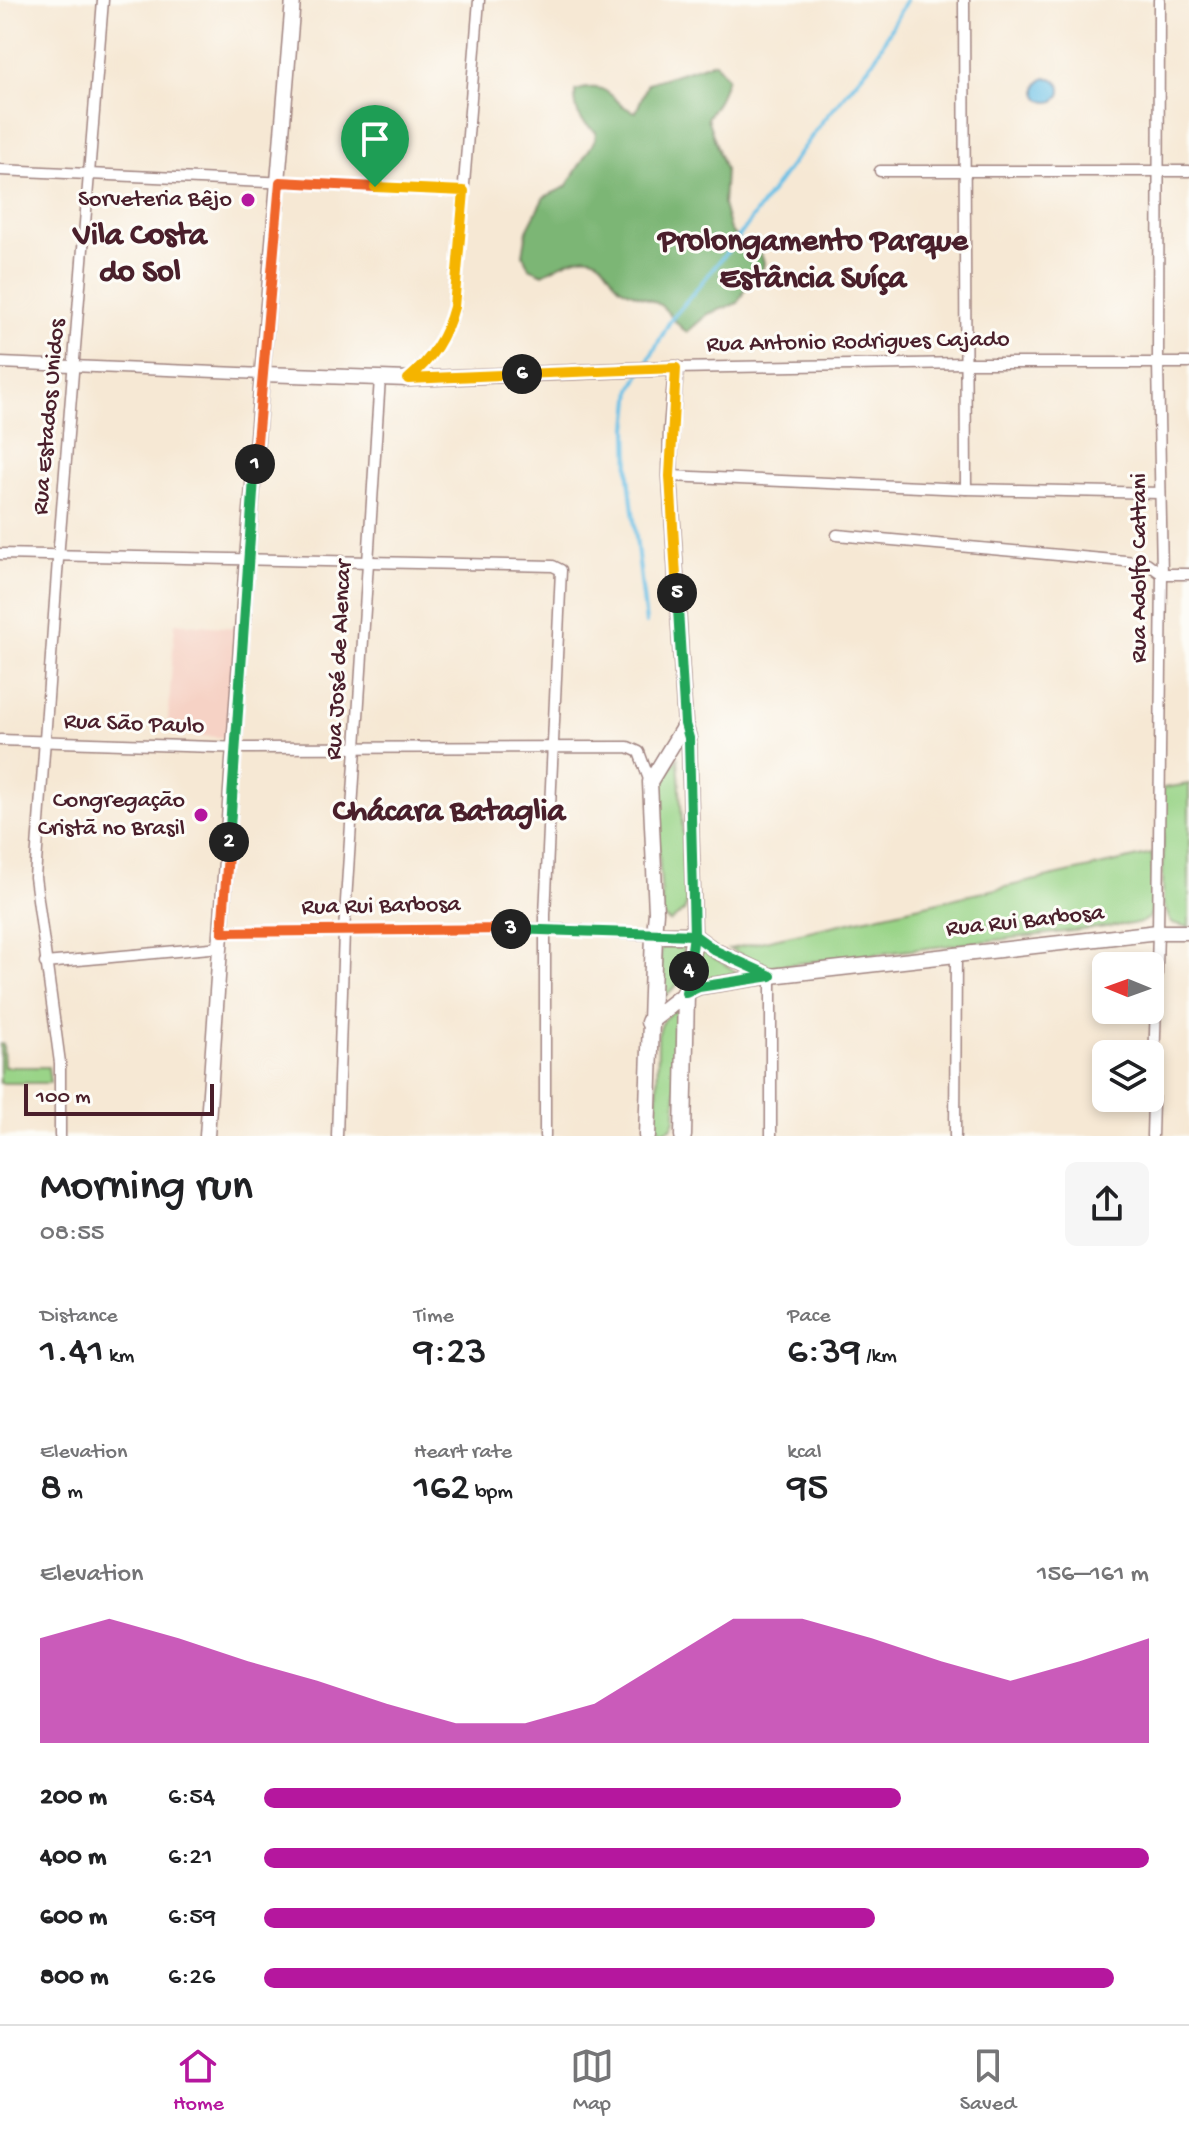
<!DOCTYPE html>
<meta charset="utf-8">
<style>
body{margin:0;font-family:"Gochi Hand",sans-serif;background:#f6f6f6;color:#202124;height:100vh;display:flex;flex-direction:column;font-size:30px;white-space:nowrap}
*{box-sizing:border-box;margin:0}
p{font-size:26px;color:#757577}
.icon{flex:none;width:44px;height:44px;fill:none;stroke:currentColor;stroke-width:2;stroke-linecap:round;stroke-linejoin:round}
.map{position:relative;height:1136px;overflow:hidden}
.side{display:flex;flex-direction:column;background:#fff;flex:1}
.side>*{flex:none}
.needle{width:52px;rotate:271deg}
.tools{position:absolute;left:1092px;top:952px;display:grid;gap:16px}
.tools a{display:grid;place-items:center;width:72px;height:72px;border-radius:12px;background:#fff;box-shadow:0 4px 12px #0003;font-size:40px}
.scale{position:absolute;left:24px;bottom:20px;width:190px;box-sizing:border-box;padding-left:8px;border:4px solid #4a1f2b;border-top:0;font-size:22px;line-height:28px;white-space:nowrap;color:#4a1f2b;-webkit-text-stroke:6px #fdfcf7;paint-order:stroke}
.pin{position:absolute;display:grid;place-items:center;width:68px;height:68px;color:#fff;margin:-82px -34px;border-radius:50% 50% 50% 0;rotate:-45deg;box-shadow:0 0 8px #0007}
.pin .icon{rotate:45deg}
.km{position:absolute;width:40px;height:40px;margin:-20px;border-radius:50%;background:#222;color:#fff;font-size:22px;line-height:40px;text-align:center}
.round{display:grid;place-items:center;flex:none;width:84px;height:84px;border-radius:12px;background:#f6f6f6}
.overview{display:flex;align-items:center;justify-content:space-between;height:136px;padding:0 40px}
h1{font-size:44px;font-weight:600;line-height:60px}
.metrics{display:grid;grid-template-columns:repeat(3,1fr);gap:12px;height:136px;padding:8px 40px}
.metrics div{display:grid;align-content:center}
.metrics b{font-size:40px;font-weight:600}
.metrics small{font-size:22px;font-weight:400}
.metrics p{font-size:22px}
.chart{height:224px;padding:16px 40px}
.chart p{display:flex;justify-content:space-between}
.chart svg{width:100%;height:144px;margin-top:8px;fill:#b5179e;opacity:.7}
ul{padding:0 40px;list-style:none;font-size:26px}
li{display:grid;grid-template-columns:128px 96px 1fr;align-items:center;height:60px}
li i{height:20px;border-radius:10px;background:#b5179e}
.tab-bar{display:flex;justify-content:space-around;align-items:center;height:112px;border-top:2px solid #e0e0e0;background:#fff;font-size:22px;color:#757577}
.tab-bar a{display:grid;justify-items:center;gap:4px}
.tab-bar .selected{color:#b5179e}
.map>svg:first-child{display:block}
.built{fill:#f6d2c5}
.green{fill:#9ad488;stroke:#727a5a;stroke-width:2}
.forest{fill:#7bb674;stroke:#626a50;stroke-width:2}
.water{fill:#69c0e6;stroke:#5a7088;stroke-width:2}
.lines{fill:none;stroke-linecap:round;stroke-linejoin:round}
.stream{stroke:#69c0e6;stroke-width:4}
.street-casing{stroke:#a08480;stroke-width:13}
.secondary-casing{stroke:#a08480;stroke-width:17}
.primary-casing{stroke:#a08480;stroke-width:19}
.street{stroke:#fff;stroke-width:10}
.secondary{stroke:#fff;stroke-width:14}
.primary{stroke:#fff;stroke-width:16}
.split-1-casing{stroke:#fff;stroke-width:16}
.split-2-casing{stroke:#fff;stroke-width:16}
.split-3-casing{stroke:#fff;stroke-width:16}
.split-4-casing{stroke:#fff;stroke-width:16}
.split-5-casing{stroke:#fff;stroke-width:16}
.split-6-casing{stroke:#fff;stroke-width:16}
.split-7-casing{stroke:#fff;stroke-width:16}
.split-1{stroke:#f0652b;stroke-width:10}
.split-2{stroke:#22a559;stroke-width:10}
.split-3{stroke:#f0652b;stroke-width:10}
.split-4{stroke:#22a559;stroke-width:10}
.split-5{stroke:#22a559;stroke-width:10}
.split-6{stroke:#f5b400;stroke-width:10}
.split-7{stroke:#f5b400;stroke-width:10}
.poi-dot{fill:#b5179e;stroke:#fdfcf7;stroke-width:3}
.labels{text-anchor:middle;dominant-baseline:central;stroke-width:6;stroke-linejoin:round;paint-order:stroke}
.poi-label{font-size:24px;fill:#4a1f2b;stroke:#fdfcf7;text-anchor:end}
.street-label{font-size:24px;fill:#4a1f2b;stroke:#fdfcf7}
.district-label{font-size:32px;font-weight:bold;fill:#4a1f2b;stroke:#fdfcf7}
</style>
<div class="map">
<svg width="1189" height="1136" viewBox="0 0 1189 1136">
<rect width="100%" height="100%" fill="#fdfcf7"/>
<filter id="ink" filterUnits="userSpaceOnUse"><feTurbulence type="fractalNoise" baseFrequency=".0125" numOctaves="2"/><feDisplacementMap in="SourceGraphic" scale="16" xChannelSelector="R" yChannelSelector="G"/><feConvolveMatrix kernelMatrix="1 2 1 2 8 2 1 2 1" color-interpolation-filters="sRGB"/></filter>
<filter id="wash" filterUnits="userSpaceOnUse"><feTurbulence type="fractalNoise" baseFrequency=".006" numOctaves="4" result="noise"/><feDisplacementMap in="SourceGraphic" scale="32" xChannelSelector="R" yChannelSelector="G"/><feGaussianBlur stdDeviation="1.8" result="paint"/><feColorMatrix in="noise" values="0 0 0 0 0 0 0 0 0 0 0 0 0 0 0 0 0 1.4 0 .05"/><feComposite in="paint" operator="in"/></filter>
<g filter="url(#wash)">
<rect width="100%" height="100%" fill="#f6e8d4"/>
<polygon class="built" points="175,623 236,628 229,738 167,733"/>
<g class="green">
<polygon points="678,758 687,903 684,911 670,922 663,917 655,793 657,787"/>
<polygon points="1189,784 1189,927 1171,923 1163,903 1163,788"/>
<polygon points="1152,854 1152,910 1149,918 1140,923 767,967 729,949"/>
<polygon points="679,940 683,947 680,982 658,1003 661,946 665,942"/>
<polygon points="704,951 735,971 739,974 699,979 697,972 700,954"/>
<polygon points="675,1009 678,1019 675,1120 671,1128 662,1132 657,1126 657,1120 658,1035 663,1020"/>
<polygon points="0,1044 3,1044 4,1067 48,1067 50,1083 0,1083"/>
</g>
<path class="forest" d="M 715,62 L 727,78 L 718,101 L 707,118 L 725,170 L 723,205 L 730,230 L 744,247 L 759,248 L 764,263 L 761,275 L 747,285 L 738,303 L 708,314 L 687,332 C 675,325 671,313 660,305 C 648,297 632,295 620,287 C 612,280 611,274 605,267 C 589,244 561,265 543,274 L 529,268 L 523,255 L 527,230 L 544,197 L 566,187 L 595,140 L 596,132 C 578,120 575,112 575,91 C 613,78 611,106 636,112 L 648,83 Z"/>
<circle class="water" cx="1049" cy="90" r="12"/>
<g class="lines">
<g class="stream">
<polyline points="646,365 670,321 732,246 822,122 874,60 906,0"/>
<polyline points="641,372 632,389 628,428 629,477 646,623"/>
</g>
</g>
</g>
<g filter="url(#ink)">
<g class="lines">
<g class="street-casing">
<g id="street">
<polyline points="964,0 966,489"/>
<polyline points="0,170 464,191"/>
<polyline points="880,171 1189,171"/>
<polyline points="0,363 263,374"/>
<polyline points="676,368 964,363 1189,363"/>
<path d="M 408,379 C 432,359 446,337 454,307 L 479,0"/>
<polyline points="670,476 966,489 1160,493"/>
<polyline points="837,535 1147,563 1162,574 1189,574"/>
<polyline points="0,554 553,566 561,570 545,915 545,1136"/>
<polyline points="0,740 245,748 628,747 639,752 650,782"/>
<polyline points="222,932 546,929 654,935"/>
<polyline points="45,963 221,947"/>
<polyline points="60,1136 60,1063 35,877 59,546 103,0"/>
<polyline points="337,1136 344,932 380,378"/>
<polyline points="771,1136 771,976"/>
<polyline points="955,1136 956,953"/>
<polyline points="1152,1136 1158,932 1162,574 1158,363 1159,0"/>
</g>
</g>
<g class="secondary-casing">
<g id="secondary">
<polyline points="263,374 408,379 676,368 671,430 670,476 685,724 689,738 694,935 716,951 771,976"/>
<polyline points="654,935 656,912 650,782 685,724"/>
<polyline points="686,993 699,987 771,976 1158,932 1189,932"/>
<polyline points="207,1136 247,559 293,0"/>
</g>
</g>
<g class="primary-casing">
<g id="primary">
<polyline points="649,1022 686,993"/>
<polyline points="647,1136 654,935 694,935 686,993 683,1136"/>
</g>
</g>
<use href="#street" class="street"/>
<use href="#secondary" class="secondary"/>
<use href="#primary" class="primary"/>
</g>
</g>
<g class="lines" filter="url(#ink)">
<g class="split-1-casing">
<polyline id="split-1" points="255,464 280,182 375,187"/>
</g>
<g class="split-2-casing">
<polyline id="split-2" points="229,842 255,464"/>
</g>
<g class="split-3-casing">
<polyline id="split-3" points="229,842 222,932 511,929"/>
</g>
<g class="split-4-casing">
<polyline id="split-4" points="511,929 694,935 716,951 771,976 699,987 686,993 689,971"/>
</g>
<g class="split-5-casing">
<polyline id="split-5" points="677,593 685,724 689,738 694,935 689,971"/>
</g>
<g class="split-6-casing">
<polyline id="split-6" points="522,374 676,368 670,476 677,593"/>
</g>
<g class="split-7-casing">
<path id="split-7" d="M 375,187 L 464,191 L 454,307 C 446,337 432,359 408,379 L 522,374"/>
</g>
<use href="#split-1" class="split-1"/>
<use href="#split-2" class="split-2"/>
<use href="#split-3" class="split-3"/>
<use href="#split-4" class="split-4"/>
<use href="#split-5" class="split-5"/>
<use href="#split-6" class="split-6"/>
<use href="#split-7" class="split-7"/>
</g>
<g class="poi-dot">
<circle cx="248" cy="200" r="8"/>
<circle cx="201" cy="815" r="8"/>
</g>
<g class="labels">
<g class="poi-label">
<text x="232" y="200">Sorveteria Bêjo</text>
<text x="185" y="801">Congregação<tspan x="185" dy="28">Cristã no Brasil</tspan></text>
</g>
<g class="street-label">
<text transform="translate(858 343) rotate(-1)">Rua Antonio Rodrigues Cajado</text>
<text transform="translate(50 417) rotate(-85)">Rua Estados Unidos</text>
<text transform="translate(1140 568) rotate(-90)">Rua Adolfo Cattani</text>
<text transform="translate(340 660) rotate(-87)">Rua José de Alencar</text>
<text transform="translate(134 725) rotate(2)">Rua São Paulo</text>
<text transform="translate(381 907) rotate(-1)">Rua Rui Barbosa</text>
<text transform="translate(1025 922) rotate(-6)">Rua Rui Barbosa</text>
</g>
<g class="district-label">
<text x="140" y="237">Vila Costa<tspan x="140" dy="37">do Sol</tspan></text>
<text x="813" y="243">Prolongamento Parque<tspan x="813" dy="37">Estância Suíça</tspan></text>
<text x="449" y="813">Chácara Bataglia</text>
</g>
</g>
</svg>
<div class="tools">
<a><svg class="needle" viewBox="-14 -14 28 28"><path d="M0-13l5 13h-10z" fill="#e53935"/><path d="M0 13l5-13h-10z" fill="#757577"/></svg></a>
<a><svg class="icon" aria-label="layers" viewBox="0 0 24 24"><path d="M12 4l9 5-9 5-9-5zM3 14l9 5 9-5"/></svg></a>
</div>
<div class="scale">100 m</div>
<div class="pin" style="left:375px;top:187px;background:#1e9e55"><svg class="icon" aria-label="arrive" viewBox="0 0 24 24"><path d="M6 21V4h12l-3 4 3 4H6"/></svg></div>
<b class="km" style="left:255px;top:464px">1</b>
<b class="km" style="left:229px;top:842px">2</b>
<b class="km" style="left:511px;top:929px">3</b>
<b class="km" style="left:689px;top:971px">4</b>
<b class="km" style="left:677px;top:593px">5</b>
<b class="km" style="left:522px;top:374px">6</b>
</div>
<section class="side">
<div class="overview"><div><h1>Morning run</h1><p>08:55</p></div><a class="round"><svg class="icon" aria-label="share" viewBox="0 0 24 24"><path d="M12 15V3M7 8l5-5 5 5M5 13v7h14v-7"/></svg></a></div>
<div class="metrics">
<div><p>Distance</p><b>1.41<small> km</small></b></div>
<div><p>Time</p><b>9:23</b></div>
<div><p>Pace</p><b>6:39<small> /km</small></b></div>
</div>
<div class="metrics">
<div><p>Elevation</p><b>8<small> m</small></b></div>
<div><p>Heart rate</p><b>162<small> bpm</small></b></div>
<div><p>kcal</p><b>95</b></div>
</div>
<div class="chart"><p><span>Elevation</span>156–161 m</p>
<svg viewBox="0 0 160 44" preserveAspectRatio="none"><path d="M0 44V12L10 6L20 12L30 19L40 25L50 32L60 38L70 38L80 32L90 19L100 6L110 6L120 12L130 19L140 25L150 19L160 12V44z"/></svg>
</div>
<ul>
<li><b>200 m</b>6:54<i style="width:72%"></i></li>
<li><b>400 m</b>6:21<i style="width:100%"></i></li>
<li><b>600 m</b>6:59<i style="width:69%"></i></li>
<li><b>800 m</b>6:26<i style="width:96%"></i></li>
</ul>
</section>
<nav class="tab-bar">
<a class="selected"><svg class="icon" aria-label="home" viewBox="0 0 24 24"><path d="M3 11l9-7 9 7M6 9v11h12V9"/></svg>Home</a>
<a><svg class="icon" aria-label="map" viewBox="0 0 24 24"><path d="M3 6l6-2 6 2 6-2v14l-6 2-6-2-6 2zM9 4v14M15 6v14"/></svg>Map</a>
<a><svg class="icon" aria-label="saved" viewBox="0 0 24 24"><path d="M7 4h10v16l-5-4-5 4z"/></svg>Saved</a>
</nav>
